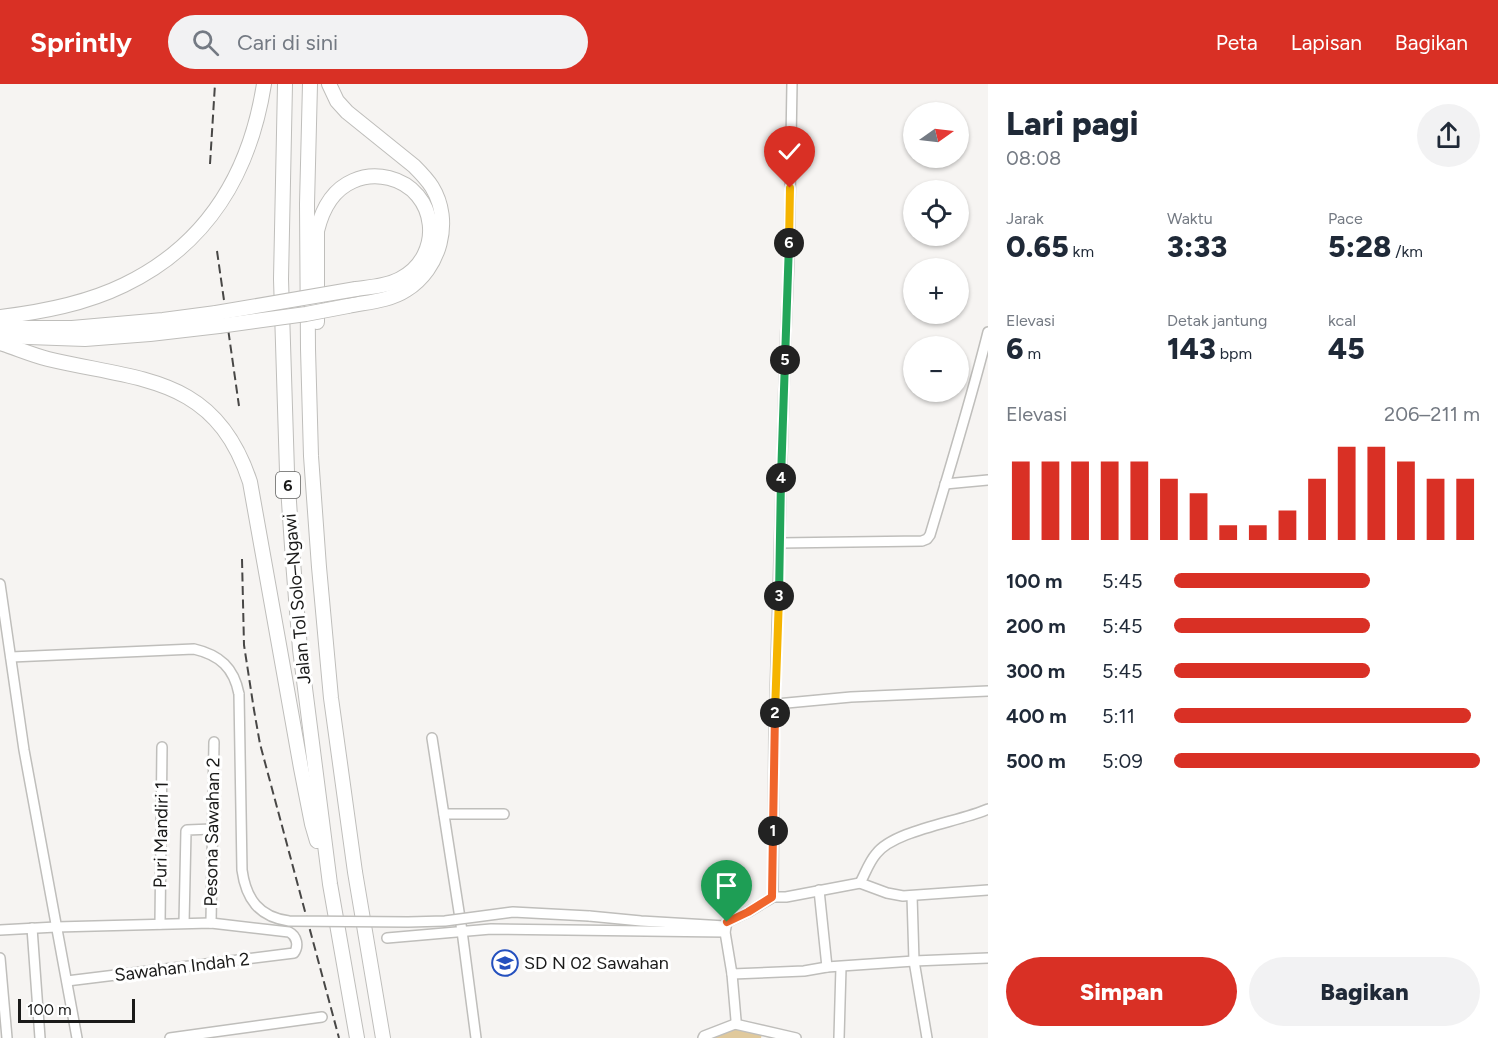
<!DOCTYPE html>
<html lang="id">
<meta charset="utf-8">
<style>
body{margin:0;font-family:Figtree,sans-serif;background:#f2f2f3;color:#1f2937;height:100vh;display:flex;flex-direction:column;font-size:22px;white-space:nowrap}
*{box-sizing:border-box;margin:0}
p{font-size:20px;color:#747a83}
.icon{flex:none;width:33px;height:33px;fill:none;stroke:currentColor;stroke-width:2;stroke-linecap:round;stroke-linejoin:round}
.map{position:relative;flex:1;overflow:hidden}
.details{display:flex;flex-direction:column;background:#fff;width:510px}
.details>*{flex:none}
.needle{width:39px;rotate:76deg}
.buttons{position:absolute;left:903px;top:18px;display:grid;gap:12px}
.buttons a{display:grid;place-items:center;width:66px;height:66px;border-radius:50%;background:#fff;box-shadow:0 2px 4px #0004;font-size:30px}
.scale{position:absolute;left:18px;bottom:15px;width:117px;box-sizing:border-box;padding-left:6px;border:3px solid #1a1a19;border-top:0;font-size:16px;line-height:21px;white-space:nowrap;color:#1a1a19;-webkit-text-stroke:4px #fff;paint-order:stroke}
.pin{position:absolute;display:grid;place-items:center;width:51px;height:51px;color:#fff;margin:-62px -26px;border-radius:50% 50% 50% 0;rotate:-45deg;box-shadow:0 0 6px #0007}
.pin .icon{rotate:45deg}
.km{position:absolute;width:30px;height:30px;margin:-15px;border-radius:50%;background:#222;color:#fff;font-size:16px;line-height:30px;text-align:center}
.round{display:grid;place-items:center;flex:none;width:63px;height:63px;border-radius:32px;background:#f2f2f3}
.summary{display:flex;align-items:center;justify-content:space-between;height:102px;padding:0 18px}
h1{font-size:33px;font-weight:800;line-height:45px}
.figures{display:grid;grid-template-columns:repeat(3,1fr);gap:9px;height:102px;padding:6px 18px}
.figures div{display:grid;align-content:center}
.figures b{font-size:30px;font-weight:800}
.figures small{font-size:16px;font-weight:400}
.figures p{font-size:16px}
.chart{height:168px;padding:12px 18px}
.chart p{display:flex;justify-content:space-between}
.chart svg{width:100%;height:108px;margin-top:6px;stroke:#d93025;stroke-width:6}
.primary-button{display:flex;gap:12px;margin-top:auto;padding:12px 18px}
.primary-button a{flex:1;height:69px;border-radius:36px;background:#d93025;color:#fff;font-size:24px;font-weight:800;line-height:69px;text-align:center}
.primary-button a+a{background:#f2f2f3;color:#1f2937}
ul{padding:0 18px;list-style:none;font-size:20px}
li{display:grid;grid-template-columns:96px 72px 1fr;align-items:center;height:45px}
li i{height:15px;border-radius:8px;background:#d93025}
header{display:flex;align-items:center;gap:36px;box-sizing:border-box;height:84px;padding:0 30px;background:#d93025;color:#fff}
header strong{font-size:28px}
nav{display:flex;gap:33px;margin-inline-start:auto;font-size:21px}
.search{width:420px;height:54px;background:#f2f2f3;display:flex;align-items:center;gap:15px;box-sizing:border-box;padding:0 21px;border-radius:33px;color:#747a83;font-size:22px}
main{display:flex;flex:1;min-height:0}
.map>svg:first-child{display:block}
.green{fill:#e0c99c}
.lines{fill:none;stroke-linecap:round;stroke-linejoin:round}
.minor-casing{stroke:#bfbebb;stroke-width:12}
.highway-casing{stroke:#bfbebb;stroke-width:16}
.minor{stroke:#fff;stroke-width:9}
.highway{stroke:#fff;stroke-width:14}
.rail{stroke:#484746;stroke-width:2;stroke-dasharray:9 4.5;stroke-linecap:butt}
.minor-bridge-casing{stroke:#bfbebb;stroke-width:12;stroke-linecap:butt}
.highway-bridge-casing{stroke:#bfbebb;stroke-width:16;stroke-linecap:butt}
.minor-bridge{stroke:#fff;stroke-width:9}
.highway-bridge{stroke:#fff;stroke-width:14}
.split-1-casing{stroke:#fff;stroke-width:12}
.split-2-casing{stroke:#fff;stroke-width:12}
.split-3-casing{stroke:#fff;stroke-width:12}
.split-4-casing{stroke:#fff;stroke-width:12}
.split-5-casing{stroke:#fff;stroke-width:12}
.split-6-casing{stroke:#fff;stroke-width:12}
.split-7-casing{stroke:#fff;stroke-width:12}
.split-1{stroke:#f0652b;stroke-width:8}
.split-2{stroke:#f0652b;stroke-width:8}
.split-3{stroke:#f5b400;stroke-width:8}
.split-4{stroke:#22a559;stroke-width:8}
.split-5{stroke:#22a559;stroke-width:8}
.split-6{stroke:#22a559;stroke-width:8}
.split-7{stroke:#f5b400;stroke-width:8}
.labels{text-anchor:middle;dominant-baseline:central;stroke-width:6;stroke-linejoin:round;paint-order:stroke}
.shield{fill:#fff;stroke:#5f5f5e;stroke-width:1.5}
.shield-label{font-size:16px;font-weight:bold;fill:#1a1a19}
.street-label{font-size:18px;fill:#1a1a19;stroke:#fff}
.poi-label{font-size:18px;fill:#1a1a19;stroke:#fff;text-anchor:start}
</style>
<header>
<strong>Sprintly</strong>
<div class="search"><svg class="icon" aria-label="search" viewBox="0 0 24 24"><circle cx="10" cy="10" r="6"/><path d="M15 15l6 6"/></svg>Cari di sini</div>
<nav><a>Peta</a><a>Lapisan</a><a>Bagikan</a></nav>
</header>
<main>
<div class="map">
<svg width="988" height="954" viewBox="0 0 988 954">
<rect width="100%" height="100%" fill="#f6f4f2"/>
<polygon class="green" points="737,944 762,950 761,954 713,954"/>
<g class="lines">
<g class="minor-casing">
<g id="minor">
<polyline points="945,400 988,396"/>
<path d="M 780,459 L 922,457 L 927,455 L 930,451 C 950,384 971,316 988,248"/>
<polyline points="0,500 24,666 77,954"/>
<path d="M 11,573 L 194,565 C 220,571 234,584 239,610"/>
<polyline points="776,620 851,613 988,607"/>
<polyline points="432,654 462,847 476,954"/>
<polyline points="444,730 504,730"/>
<path d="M 860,799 C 865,790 869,778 876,770 C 894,746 959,738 988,725"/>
<polyline points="819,806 827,883"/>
<polyline points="988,806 903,812 887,809 860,799 786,813 773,813 748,828 727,838 725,848 732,890 804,887 827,883 914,877 988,874"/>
<polyline points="912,812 914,877 927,954"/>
<polyline points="773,813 774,651 785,268 789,175 792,0"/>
<polyline points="589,832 641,837 725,842"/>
<polyline points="184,839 186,747 187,746 212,745"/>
<polyline points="211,839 214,658"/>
<polyline points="160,840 162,663"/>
<polyline points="32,844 40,954"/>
<path d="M 0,846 L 56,843 L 211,839 L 289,848 C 297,852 299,862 294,869 L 67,897"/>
<polyline points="387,854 491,845 725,848"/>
<polyline points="0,874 7,954"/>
<polyline points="735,940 796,954"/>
<polyline points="170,954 322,933"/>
<polyline points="703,954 704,952 735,940 736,936 732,890"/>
<polyline points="839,954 841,883"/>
</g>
</g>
<g class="highway-casing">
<g id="highway">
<polyline points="285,0 281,195 287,388 293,477 300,565 330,800 357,954"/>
<polyline points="310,0 307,120 308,265 311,372 319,483 331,614 355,788 383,954"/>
<path d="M 329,0 L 337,17 L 347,28 L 414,82 C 420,88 427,95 432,103 C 453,137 440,185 406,206 C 389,217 367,218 348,222"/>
<path d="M 0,233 C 42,228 85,220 124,201 C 207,161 250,89 264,0"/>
<path d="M 317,238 L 317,147 C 322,126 332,106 353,97 C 364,92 377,91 389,94 C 438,106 445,172 400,195 C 387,202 371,203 356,205"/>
<polyline points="0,241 18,244 72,244 163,236 216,229"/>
<polyline points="0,252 85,255 150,250 219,242"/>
<path d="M 0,259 C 16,264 32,271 48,275 C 140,297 215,291 250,398 L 301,684 L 312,740 L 317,757"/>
</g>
</g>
<use href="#minor" class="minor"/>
<use href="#highway" class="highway"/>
<g class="rail">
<polyline points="210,80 215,0"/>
<polyline points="217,167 239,322"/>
<polyline points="242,475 244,561 254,626 260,660 339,954"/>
</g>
<g class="minor-bridge-casing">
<path id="minor-bridge" d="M 239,610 L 242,786 C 246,815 259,833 289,837 L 408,838 L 445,837 L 513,828 L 589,832"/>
</g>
<g class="highway-bridge-casing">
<g id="highway-bridge">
<polyline points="216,229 356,205"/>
<polyline points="219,242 306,230 348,222"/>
</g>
</g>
<use href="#minor-bridge" class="minor-bridge"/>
<use href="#highway-bridge" class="highway-bridge"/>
</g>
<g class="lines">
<g class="split-1-casing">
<polyline id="split-1" points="727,838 748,828 772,813 773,747"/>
</g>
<g class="split-2-casing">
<polyline id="split-2" points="773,747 775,629"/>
</g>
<g class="split-3-casing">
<polyline id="split-3" points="775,629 779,512"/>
</g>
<g class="split-4-casing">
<polyline id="split-4" points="779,512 781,394"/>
</g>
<g class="split-5-casing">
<polyline id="split-5" points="781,394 785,276"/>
</g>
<g class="split-6-casing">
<polyline id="split-6" points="785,276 789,159"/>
</g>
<g class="split-7-casing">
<polyline id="split-7" points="789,159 790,104"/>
</g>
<use href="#split-1" class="split-1"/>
<use href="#split-2" class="split-2"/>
<use href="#split-3" class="split-3"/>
<use href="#split-4" class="split-4"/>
<use href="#split-5" class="split-5"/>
<use href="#split-6" class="split-6"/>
<use href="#split-7" class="split-7"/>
</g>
<defs>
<g id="school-ring" transform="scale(1.35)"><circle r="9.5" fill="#fff" stroke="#2450be" stroke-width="1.5"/><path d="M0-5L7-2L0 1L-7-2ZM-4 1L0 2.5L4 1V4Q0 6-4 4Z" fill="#2450be"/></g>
</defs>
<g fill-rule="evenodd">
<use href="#school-ring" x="505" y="879"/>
</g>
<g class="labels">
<rect class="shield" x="276" y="388" width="24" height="26" rx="4.5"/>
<g class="shield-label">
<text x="288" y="401">6</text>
</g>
<g class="street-label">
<text transform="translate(297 515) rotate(-95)">Jalan Tol Solo–Ngawi</text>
<text transform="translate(212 748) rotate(-89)">Pesona Sawahan 2</text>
<text transform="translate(161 751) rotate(-89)">Puri Mandiri 1</text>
<text transform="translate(182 883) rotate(-7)">Sawahan Indah 2</text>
</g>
<g class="poi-label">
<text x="524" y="879">SD N 02 Sawahan</text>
</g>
</g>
</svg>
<div class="buttons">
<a><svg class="needle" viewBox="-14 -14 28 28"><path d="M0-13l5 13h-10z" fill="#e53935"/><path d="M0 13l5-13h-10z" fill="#747a83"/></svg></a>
<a><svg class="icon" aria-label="locate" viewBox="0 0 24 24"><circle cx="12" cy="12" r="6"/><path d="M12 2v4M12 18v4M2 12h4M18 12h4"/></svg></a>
<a>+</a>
<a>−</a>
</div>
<div class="scale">100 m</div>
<div class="pin" style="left:727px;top:838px;background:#1e9e55"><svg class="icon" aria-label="arrive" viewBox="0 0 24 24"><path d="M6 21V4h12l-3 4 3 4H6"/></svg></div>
<div class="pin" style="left:790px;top:104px;background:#d93025"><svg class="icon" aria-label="check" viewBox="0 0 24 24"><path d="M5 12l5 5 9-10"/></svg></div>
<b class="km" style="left:773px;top:747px">1</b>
<b class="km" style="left:775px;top:629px">2</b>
<b class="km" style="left:779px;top:512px">3</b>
<b class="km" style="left:781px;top:394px">4</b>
<b class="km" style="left:785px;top:276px">5</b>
<b class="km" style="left:789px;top:159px">6</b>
</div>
<section class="details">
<div class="summary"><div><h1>Lari pagi</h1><p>08:08</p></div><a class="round"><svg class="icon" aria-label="share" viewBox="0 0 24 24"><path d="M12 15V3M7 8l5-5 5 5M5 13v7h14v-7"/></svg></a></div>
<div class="figures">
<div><p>Jarak</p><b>0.65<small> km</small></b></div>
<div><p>Waktu</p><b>3:33</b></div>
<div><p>Pace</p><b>5:28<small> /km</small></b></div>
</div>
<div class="figures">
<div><p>Elevasi</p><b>6<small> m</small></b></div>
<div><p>Detak jantung</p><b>143<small> bpm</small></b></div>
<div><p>kcal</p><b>45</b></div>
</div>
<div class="chart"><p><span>Elevasi</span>206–211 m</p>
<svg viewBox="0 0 160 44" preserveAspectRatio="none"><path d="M5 44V12M15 44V12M25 44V12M35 44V12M45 44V12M55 44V19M65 44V25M75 44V38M85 44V38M95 44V32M105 44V19M115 44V6M125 44V6M135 44V12M145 44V19M155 44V19"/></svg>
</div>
<ul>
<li><b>100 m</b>5:45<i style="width:64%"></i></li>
<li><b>200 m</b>5:45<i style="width:64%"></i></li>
<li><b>300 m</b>5:45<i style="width:64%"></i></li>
<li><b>400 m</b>5:11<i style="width:97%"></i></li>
<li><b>500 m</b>5:09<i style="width:100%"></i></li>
</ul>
<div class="primary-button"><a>Simpan</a><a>Bagikan</a></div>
</section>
</main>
